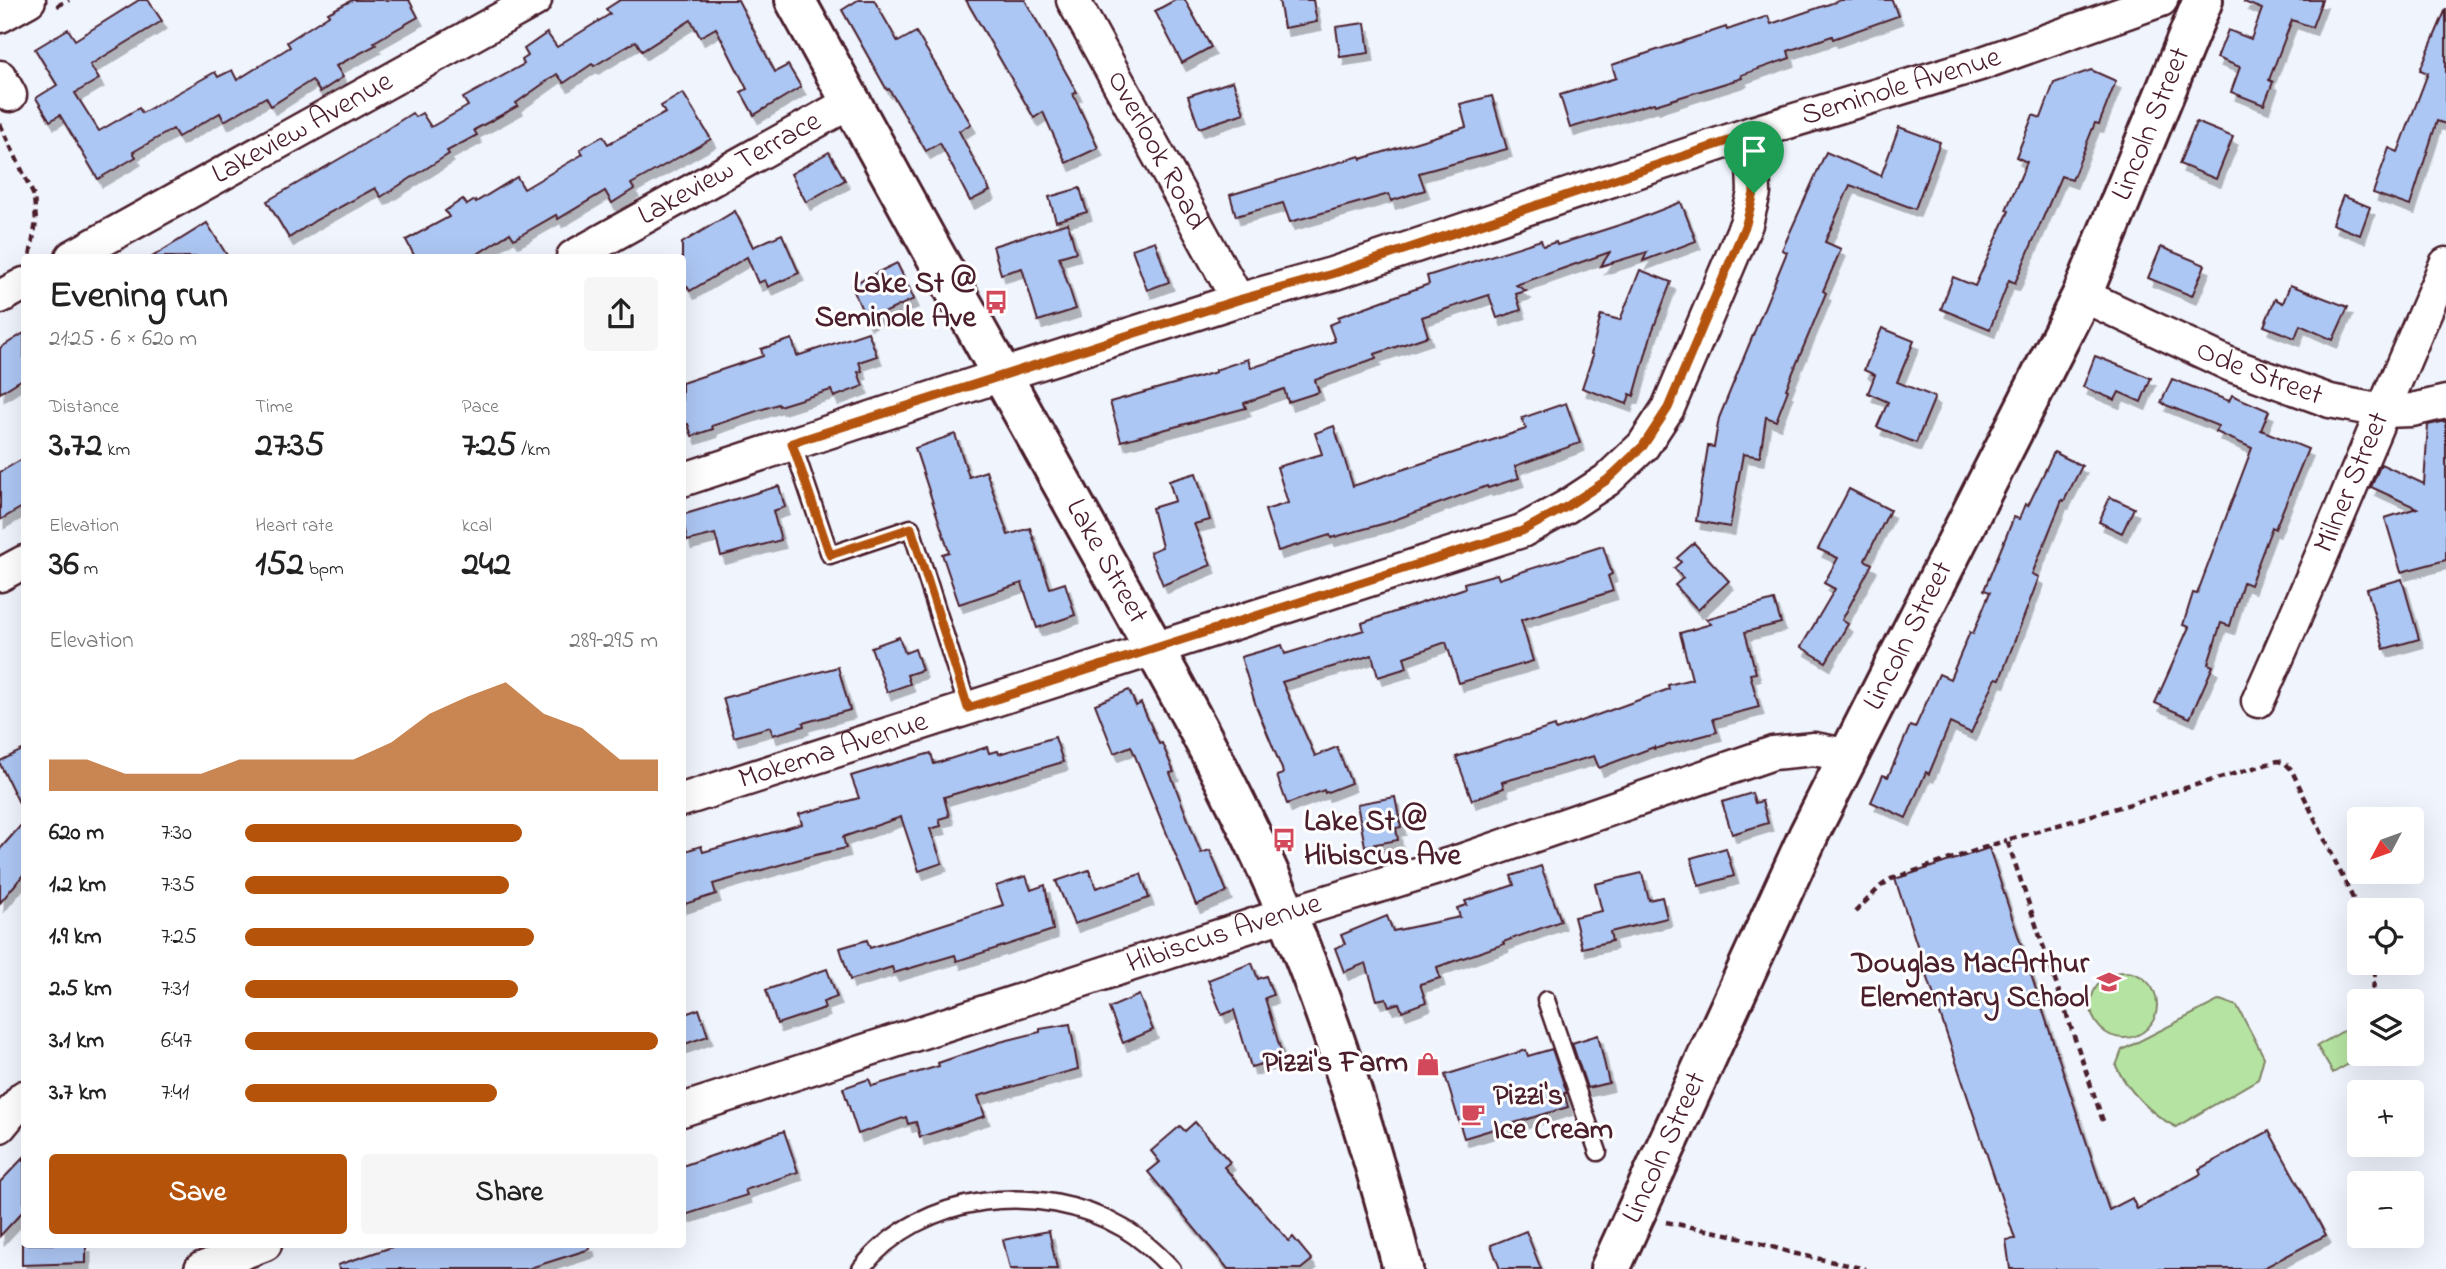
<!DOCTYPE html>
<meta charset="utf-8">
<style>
body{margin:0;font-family:"Indie Flower",sans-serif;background:#f6f6f6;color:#222;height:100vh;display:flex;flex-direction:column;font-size:26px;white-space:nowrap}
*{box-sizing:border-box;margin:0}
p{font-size:23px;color:#767676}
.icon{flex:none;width:38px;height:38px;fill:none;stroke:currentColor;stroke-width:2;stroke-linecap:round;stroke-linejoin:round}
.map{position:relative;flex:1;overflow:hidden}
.sheet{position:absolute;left:21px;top:254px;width:665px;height:994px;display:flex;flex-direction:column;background:#fff;border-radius:7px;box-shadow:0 7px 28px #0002}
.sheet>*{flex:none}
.needle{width:46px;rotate:229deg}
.buttons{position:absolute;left:2347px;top:807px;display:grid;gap:14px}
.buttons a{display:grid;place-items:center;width:77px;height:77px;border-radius:7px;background:#fff;box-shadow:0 7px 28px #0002;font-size:35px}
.pin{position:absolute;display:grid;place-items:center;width:60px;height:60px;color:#fff;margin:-72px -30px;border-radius:50% 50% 50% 0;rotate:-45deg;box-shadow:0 0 7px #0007}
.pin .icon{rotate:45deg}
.round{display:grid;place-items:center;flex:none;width:74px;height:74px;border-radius:7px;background:#f6f6f6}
.headline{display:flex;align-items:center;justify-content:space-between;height:119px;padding:0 28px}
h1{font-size:38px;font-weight:800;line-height:52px}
.metrics{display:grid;grid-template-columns:repeat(3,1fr);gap:10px;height:119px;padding:7px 28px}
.metrics div{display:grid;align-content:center}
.metrics b{font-size:35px;font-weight:800}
.metrics small{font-size:19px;font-weight:400}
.metrics p{font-size:19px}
.chart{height:196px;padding:14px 28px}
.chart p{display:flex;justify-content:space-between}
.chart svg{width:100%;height:126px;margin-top:7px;fill:#b45309;opacity:.7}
.button{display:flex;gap:14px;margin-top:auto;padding:14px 28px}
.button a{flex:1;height:80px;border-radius:7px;background:#b45309;color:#fff;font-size:28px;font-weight:800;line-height:80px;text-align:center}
.button a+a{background:#f6f6f6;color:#222}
ul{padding:0 28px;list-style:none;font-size:23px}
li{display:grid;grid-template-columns:112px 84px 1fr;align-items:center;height:52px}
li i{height:18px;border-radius:9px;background:#b45309}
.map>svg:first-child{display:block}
.green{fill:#b5e4a2;stroke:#808266;stroke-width:2}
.building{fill:#adc7f4;stroke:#4a1f2b;stroke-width:2;filter:url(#shadow)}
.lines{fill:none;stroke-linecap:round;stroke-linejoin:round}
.service-casing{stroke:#4a1f2b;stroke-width:21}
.minor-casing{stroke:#4a1f2b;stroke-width:37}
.tertiary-casing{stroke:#4a1f2b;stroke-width:44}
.path{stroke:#4a1f2b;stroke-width:4.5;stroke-dasharray:7 5;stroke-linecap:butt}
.service{stroke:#fff;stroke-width:16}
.minor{stroke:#fff;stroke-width:32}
.tertiary{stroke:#fff;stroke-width:38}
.route-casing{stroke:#fff;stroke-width:14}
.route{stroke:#b45309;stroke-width:9}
.labels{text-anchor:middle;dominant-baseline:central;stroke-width:6;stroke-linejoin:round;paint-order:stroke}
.street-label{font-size:30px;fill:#4a1f2b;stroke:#fff}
.poi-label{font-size:30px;font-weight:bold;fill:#4a1f2b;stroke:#fff;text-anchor:end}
</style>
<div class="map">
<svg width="2446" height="1269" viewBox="0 0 2446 1269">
<defs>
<filter id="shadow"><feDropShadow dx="4.5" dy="8" stdDeviation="0" flood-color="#0004"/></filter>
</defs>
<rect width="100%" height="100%" fill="#eff4fd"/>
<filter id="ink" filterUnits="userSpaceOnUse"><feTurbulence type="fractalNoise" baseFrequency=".0143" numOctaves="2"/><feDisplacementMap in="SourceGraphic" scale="14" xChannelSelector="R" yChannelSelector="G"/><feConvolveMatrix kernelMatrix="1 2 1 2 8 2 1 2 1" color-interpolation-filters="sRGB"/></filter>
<g filter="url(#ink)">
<g class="green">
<circle cx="2124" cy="1005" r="33"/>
<path d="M 2220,1000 L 2237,1006 L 2264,1057 L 2258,1079 L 2176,1127 C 2152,1115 2127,1090 2116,1066 L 2122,1050 Z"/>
<polygon points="2359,1022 2359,1054 2366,1054 2333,1073 2317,1046"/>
</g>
<g class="building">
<polygon points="139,0 148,0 162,21 90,65 99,79 75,93 99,131 139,108 142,113 215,72 218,77 232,70 237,80 290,47 287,42 329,15 328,13 352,0 409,0 418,17 374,42 376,45 336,66 343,77 320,92 312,80 271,106 266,97 224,121 220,113 178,137 173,129 133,152 136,157 98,179 60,115 50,121 36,98 57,85 35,49 68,29 75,40"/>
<polygon points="620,0 738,0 775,72 788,65 801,87 754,115 741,92 747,89 716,28 700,37 691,20 642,51 636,41 594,66 592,64 564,83 557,74 516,103 518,106 474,130 477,135 447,151 449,154 381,197 375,188 316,220 289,238 267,201 353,151 412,113 415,117 422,113 431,127 468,106 463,98 524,64 522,60 528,56 524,49 547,33 557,47 610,14 606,9"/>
<polygon points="858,0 874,0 898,42 916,32 971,124 959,131 990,191 970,201 940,143 926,151 889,89 887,90 842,10"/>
<polygon points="966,0 1025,0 1077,92 1073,94 1098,148 1066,163 1043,112 1034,118"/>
<polygon points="1175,0 1185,0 1211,47 1182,63 1155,11"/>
<polygon points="1279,0 1313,0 1317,22 1284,28"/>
<polygon points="1841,0 1892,0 1898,16 1833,39 1832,36 1788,51 1790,58 1741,75 1742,78 1655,105 1654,103 1570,128 1560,95 1616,78 1612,65 1726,27 1727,30 1768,16 1771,24"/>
<polygon points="2245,0 2322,0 2312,27 2292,20 2269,80 2273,82 2264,105 2231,92 2240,67 2217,58 2228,30 2251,39 2262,9 2244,2"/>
<polygon points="2446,9 2446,124 2437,121 2410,206 2373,193 2389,148 2398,152 2428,73 2420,70"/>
<polygon points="1365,23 1369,53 1340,57 1336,27"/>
<polygon points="2091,70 2116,81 2099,124 2095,123 2072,180 2061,176 2015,283 2009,280 1990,329 1941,309 1953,277 1975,286 2009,211 2006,210 2027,162 2016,157 2033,115 2041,118 2054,83"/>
<polygon points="1233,81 1244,113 1199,128 1188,96"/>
<polygon points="683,93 711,139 631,184 634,189 612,203 605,191 558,219 556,215 514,239 510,233 473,257 415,257 406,240 449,217 445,211 463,199 467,205 475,200 476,202 517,177 524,189 583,154 580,149 603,136 608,144 665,113 661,106"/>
<polygon points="1492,96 1507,149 1419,173 1425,190 1391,201 1389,194 1290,222 1283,203 1236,216 1230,195 1360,156 1361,159 1466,127 1460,104"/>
<polygon points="2196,122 2233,137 2216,179 2179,164"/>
<polygon points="1899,127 1940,142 1915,209 1850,185 1825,242 1841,249 1823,291 1826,293 1786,389 1788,390 1776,421 1766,417 1760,457 1743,454 1730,527 1696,521 1708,446 1714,447 1719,418 1787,252 1782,250 1826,152 1881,176"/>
<polygon points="829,152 845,180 806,202 791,174"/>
<polygon points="1080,188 1087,212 1056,221 1049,197"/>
<polygon points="2343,196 2370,207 2360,235 2332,224"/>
<polygon points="1681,202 1696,241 1643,261 1647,252 1601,266 1610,252 1516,285 1526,291 1516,294 1521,310 1497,318 1489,295 1422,317 1428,336 1375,354 1376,358 1315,380 1319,392 1288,402 1284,389 1244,403 1246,408 1121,441 1110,402 1216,372 1215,370 1248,359 1251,368 1335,341 1329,325 1339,321 1338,317 1429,284 1427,276 1541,240 1543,246 1556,242 1557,245 1635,220"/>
<polygon points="735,211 753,247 782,234 799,273 768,287 765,280 758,283 747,257 690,291 682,279 682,243"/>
<polygon points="207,223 228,257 152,257"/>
<polygon points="1068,223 1076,252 1059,257 1076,309 1038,321 1022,268 1001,274 993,246"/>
<polygon points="1155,241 1169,282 1147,290 1132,249"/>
<polygon points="2161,247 2205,265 2192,296 2148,278"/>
<polygon points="897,263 914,299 867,321 851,285"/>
<polygon points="1640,270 1671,282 1652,332 1634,396 1630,394 1627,404 1582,388 1593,355 1591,354 1601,315 1620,320"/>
<polygon points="2290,285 2348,307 2333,340 2300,325 2295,338 2264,326 2275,299 2283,303"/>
<polygon points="1882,328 1914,341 1897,382 1935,397 1916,443 1877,427 1888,402 1868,393 1875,375 1864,370"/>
<polygon points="868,332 877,356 859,362 862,371 858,372 863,386 834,397 831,390 779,406 778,404 712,426 713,429 692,436 688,424 682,426 682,383 763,356 761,349 792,339 797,356"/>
<polygon points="24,333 24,378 0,393 0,348"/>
<polygon points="2095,356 2151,378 2141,402 2119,392 2115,400 2083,387"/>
<polygon points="2172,379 2229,401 2232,395 2269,411 2261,430 2308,449 2275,529 2272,527 2250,585 2243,582 2230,626 2221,623 2208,664 2213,666 2190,718 2155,703 2189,627 2183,625 2193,593 2197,594 2252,448 2216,432 2218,426 2161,403"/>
<polygon points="1566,403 1580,443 1515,466 1519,478 1488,488 1487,486 1386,523 1331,538 1330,535 1278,551 1265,510 1288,503 1277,467 1322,454 1315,433 1334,426 1353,486 1526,429 1522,418"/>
<polygon points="2446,421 2446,560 2401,572 2385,518 2417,508 2371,487 2381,464 2424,484 2428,425"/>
<polygon points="955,434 969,477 986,471 1008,535 1030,528 1050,588 1065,583 1075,615 1037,628 1022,583 959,604 942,554 949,552 915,448"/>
<polygon points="2054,452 2082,466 2064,501 2062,500 2032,574 2039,577 2000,679 1996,678 1971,733 1950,723 1929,774 1926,772 1906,818 1871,802 1883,775 1888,777 1910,726 1915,728 1939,674 1950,679 1970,632 1973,634 1990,592 1984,590 2014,517 2019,519 2025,504 2028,506"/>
<polygon points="24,458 24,506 0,520 0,472"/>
<polygon points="1196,473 1210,520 1194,524 1211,565 1163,585 1150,552 1162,547 1152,508 1175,501 1169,481"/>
<polygon points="779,486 785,507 773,511 781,540 721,556 715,534 687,541 682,515"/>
<polygon points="1849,489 1890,510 1865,560 1872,564 1842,620 1848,624 1826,662 1801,647 1835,589 1824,583 1838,558 1818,549"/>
<polygon points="2110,497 2134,508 2122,533 2099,522"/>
<polygon points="1694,543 1729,581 1698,610 1675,585 1683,578 1674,568 1681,562 1677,558"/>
<polygon points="1603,546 1612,574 1608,576 1613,591 1521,620 1533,661 1459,683 1446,642 1404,657 1407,668 1378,677 1372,655 1282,682 1315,756 1337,747 1351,783 1325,793 1324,790 1287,804 1277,776 1283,774 1282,769 1256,706 1241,657 1282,645 1285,654 1364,630 1362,623 1465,588 1464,583 1497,574 1499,579"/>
<polygon points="2402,579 2419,639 2384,649 2367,589"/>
<polygon points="1774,600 1781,623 1745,632 1756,673 1750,674 1759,707 1713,719 1717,732 1654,749 1654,747 1599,768 1594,756 1502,782 1504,788 1472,800 1456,757 1555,726 1556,730 1669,689 1668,685 1692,679 1680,633 1711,624 1706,619"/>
<polygon points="899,637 905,653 915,649 922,670 907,675 910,684 887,692 871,647"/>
<polygon points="838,667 850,710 803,723 804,726 773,735 770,727 734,737 723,698"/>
<polygon points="1129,690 1136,706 1141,703 1159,744 1162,743 1174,772 1170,773 1201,853 1210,850 1227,892 1196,905 1131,746 1114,753 1095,704"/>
<polygon points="1055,737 1063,762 944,797 949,816 939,819 941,826 930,829 942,863 919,871 901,817 843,837 846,848 811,856 713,884 716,894 682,905 682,852 701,846 703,852 802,824 799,814 859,798 851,776 874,769 931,753 934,764 987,747 989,753 998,751 999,754"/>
<polygon points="24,749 24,813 0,764 0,761"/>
<polygon points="1752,793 1755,803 1762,801 1768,823 1732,834 1722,802"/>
<polygon points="1395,797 1401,827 1396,828 1398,840 1365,846 1357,804"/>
<polygon points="24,822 24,874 0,903 0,849"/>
<polygon points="1726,848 1734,876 1699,886 1691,858"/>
<polygon points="1989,848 2109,1210 2132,1198 2137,1209 2201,1174 2199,1169 2269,1131 2326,1235 2262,1269 2010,1269 2006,1240 2015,1239 1895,879"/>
<polygon points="1541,866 1561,921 1503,942 1504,944 1437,967 1440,978 1420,984 1426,1002 1402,1011 1399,1003 1389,1006 1386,998 1377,1000 1366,963 1344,972 1335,948 1345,944 1341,935 1387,916 1393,931 1460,917 1457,908 1467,905 1465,901 1514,885 1511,876"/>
<polygon points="1089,870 1096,888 1141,874 1149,898 1074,924 1056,881"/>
<polygon points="1642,873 1649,900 1662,897 1667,918 1610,932 1612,941 1582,948 1574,917 1602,911 1595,884"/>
<polygon points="1026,876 1031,890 1045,885 1053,930 957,961 955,955 894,973 892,967 850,980 840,948 867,940 870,948 1003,905 996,886"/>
<polygon points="1252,963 1258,979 1266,976 1273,995 1265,998 1283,1058 1251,1067 1234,1010 1222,1015 1208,980"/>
<polygon points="827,969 837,997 823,1002 825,1008 777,1024 766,990"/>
<polygon points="1139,995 1153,1030 1123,1043 1109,1008"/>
<polygon points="699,1009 708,1036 682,1045 682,1015"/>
<polygon points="1070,1024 1078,1069 978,1096 985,1116 920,1137 916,1122 908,1124 906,1117 858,1134 843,1088 869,1079 872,1086 939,1066 938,1063 1000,1042 1040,1032 1040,1029"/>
<polygon points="1598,1035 1609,1083 1587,1088 1572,1043"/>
<polygon points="1552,1049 1567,1093 1564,1093 1568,1107 1464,1138 1445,1075 1526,1050 1528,1056"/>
<polygon points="1195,1122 1230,1162 1224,1167 1289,1241 1293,1237 1312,1260 1301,1269 1228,1269 1148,1172 1160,1162 1151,1151 1180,1126 1185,1131"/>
<polygon points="784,1131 798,1172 745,1190 747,1195 682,1216 682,1166"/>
<polygon points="24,1157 24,1210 0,1236 0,1182"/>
<polygon points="1049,1231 1057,1269 1010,1269 1003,1240"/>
<polygon points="1526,1231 1541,1269 1500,1269 1491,1245"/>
<polygon points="22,1244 86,1244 86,1263 22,1265"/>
<polygon points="401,1244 589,1244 590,1249 527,1269 339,1269 338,1265"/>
</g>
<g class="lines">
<g class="service-casing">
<g id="service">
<polyline points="792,443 830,555 911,528 968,708"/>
<polyline points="1546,1000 1598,1152"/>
<path d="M 861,1269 C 921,1192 1041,1180 1123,1228 C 1142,1239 1157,1253 1172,1269"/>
</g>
</g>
<g class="minor-casing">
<g id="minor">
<path id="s1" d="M 1073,0 L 1238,300"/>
<polyline points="0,16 29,0"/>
<polyline points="0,77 10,95"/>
<path id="s2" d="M 72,257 L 535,0"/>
<path id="s3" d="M 573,257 L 851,102"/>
<path id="s4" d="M 2082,295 L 2231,365 L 2330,401 L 2382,411 L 2412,410 L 2446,402"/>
<polyline points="0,297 24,284"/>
<path id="s5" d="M 682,480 L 1002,375 L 1238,300 L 1332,274 L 1752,133 L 1980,64 L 2161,0"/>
<polyline points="0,575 24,562"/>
<path id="s6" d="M 2258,701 C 2323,557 2382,410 2446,264"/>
<path id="s7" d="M 682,800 L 1522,531 L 1566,507 L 1607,480 L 1643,446 L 1668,408 L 1746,224 L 1754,193 L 1752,133"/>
<path id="s8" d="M 682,1110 L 1287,914 L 1460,861 L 1773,753 L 1814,749 L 1850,756"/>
<polyline points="0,1126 24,1097"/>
<polyline points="201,1269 265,1244"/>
</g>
</g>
<g class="tertiary-casing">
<g id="tertiary">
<path id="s9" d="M 795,0 C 891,177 989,352 1087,528 C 1157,654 1230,779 1286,912 C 1334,1027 1372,1148 1403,1269"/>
<path id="s10" d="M 1610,1269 L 1809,834 L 2082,295 L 2203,0"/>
</g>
</g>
<g class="path">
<polyline points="57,6 69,0"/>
<polyline points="0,124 34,196 36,222 30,257"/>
<polyline points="1855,912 1881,886 1891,879 2007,840"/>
<polyline points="2372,1001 2376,962"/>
<polyline points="2103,1121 2007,840 2278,761 2285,763 2291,769 2359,911"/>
<polyline points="1666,1222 1732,1235 1792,1253 1866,1269"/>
</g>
<use href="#service" class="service"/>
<use href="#minor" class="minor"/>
<use href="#tertiary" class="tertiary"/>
</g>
</g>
<g class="lines" filter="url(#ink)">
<g class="route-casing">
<polygon id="route" points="1752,133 1754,193 1746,224 1668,408 1643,446 1607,480 1566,507 1522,531 968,708 911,528 830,555 792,443 1238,300 1332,274"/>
</g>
<use href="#route" class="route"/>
</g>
<defs>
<g id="bus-bare" transform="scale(1.89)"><path d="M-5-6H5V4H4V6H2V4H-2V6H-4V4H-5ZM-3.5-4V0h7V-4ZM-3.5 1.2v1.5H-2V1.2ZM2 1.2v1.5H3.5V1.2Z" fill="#d1495b" stroke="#fff" stroke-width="2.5" paint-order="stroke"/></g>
<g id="school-bare" transform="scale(1.89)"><path d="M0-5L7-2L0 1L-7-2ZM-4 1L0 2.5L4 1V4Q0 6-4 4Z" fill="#d1495b" stroke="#fff" stroke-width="2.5" paint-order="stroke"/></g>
<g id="shop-bare" transform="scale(1.89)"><path d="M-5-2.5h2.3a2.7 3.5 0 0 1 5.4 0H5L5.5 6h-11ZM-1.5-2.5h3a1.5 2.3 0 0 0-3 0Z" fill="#d1495b" stroke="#fff" stroke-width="2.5" paint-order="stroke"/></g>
<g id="cafe-bare" transform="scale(1.89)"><path d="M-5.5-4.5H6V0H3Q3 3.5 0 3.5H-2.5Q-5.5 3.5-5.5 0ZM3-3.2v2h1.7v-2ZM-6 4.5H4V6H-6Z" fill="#d1495b" stroke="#fff" stroke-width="2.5" paint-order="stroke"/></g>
</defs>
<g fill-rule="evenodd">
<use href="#bus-bare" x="996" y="302"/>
<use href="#bus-bare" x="1284" y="840"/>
<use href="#school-bare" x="2109" y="982"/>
<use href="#shop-bare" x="1428" y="1064"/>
<use href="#cafe-bare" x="1473" y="1114"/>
</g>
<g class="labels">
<g class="street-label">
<text stroke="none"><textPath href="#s5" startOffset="1281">Seminole Avenue</textPath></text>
<text stroke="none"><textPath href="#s10" startOffset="1267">Lincoln Street</textPath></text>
<text stroke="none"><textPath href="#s2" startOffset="264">Lakeview Avenue</textPath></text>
<text stroke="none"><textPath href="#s1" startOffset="172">Overlook Road</textPath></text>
<text stroke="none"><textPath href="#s3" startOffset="180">Lakeview Terrace</textPath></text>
<text stroke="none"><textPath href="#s4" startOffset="194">Ode Street</textPath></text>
<text stroke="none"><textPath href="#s6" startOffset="238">Milner Street</textPath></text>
<text stroke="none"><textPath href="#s9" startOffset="642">Lake Street</textPath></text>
<text stroke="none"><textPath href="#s10" startOffset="700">Lincoln Street</textPath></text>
<text stroke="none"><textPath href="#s7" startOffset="159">Mokema Avenue</textPath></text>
<text stroke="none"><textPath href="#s8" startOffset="570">Hibiscus Avenue</textPath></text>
<text stroke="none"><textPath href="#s10" startOffset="133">Lincoln Street</textPath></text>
</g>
<g class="poi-label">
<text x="976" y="285">Lake St @<tspan x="976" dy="34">Seminole Ave</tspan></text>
<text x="1304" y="823" text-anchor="start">Lake St @<tspan x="1304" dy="34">Hibiscus Ave</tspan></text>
<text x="2089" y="965">Douglas MacArthur<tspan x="2089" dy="34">Elementary School</tspan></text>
<text x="1408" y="1064">Pizzi's Farm</text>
<text x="1493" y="1097" text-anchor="start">Pizzi's<tspan x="1493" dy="34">Ice Cream</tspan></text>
</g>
</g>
</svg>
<div class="buttons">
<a><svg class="needle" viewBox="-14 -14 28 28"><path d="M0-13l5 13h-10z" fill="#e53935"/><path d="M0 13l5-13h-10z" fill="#767676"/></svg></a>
<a><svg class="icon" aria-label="locate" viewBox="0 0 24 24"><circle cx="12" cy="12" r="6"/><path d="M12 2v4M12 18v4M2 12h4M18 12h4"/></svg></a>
<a><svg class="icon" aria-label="layers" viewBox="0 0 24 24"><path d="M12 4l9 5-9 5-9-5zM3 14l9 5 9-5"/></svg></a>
<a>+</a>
<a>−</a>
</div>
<div class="pin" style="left:1754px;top:193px;background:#1e9e55"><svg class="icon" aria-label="arrive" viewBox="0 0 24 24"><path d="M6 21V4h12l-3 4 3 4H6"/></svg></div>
<section class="sheet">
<div class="headline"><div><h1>Evening run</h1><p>21:25 · 6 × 620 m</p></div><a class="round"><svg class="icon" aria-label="share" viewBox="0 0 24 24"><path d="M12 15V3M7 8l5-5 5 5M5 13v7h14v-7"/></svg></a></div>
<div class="metrics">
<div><p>Distance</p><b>3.72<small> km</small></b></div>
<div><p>Time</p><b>27:35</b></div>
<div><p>Pace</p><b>7:25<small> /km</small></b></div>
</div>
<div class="metrics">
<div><p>Elevation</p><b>36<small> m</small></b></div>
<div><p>Heart rate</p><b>152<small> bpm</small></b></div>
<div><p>kcal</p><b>242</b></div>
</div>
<div class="chart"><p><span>Elevation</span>289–295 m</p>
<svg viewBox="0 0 160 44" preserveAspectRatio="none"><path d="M0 44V33L10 33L20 38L30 38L40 38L50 33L60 33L70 33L80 33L90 27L100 17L110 11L120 6L130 17L140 22L150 33L160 33V44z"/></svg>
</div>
<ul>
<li><b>620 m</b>7:30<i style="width:67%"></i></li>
<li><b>1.2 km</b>7:35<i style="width:64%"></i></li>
<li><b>1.9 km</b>7:25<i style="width:70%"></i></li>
<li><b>2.5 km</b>7:31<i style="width:66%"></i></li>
<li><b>3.1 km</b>6:47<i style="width:100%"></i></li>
<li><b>3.7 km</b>7:41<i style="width:61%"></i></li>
</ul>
<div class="button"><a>Save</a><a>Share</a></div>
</section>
</div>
